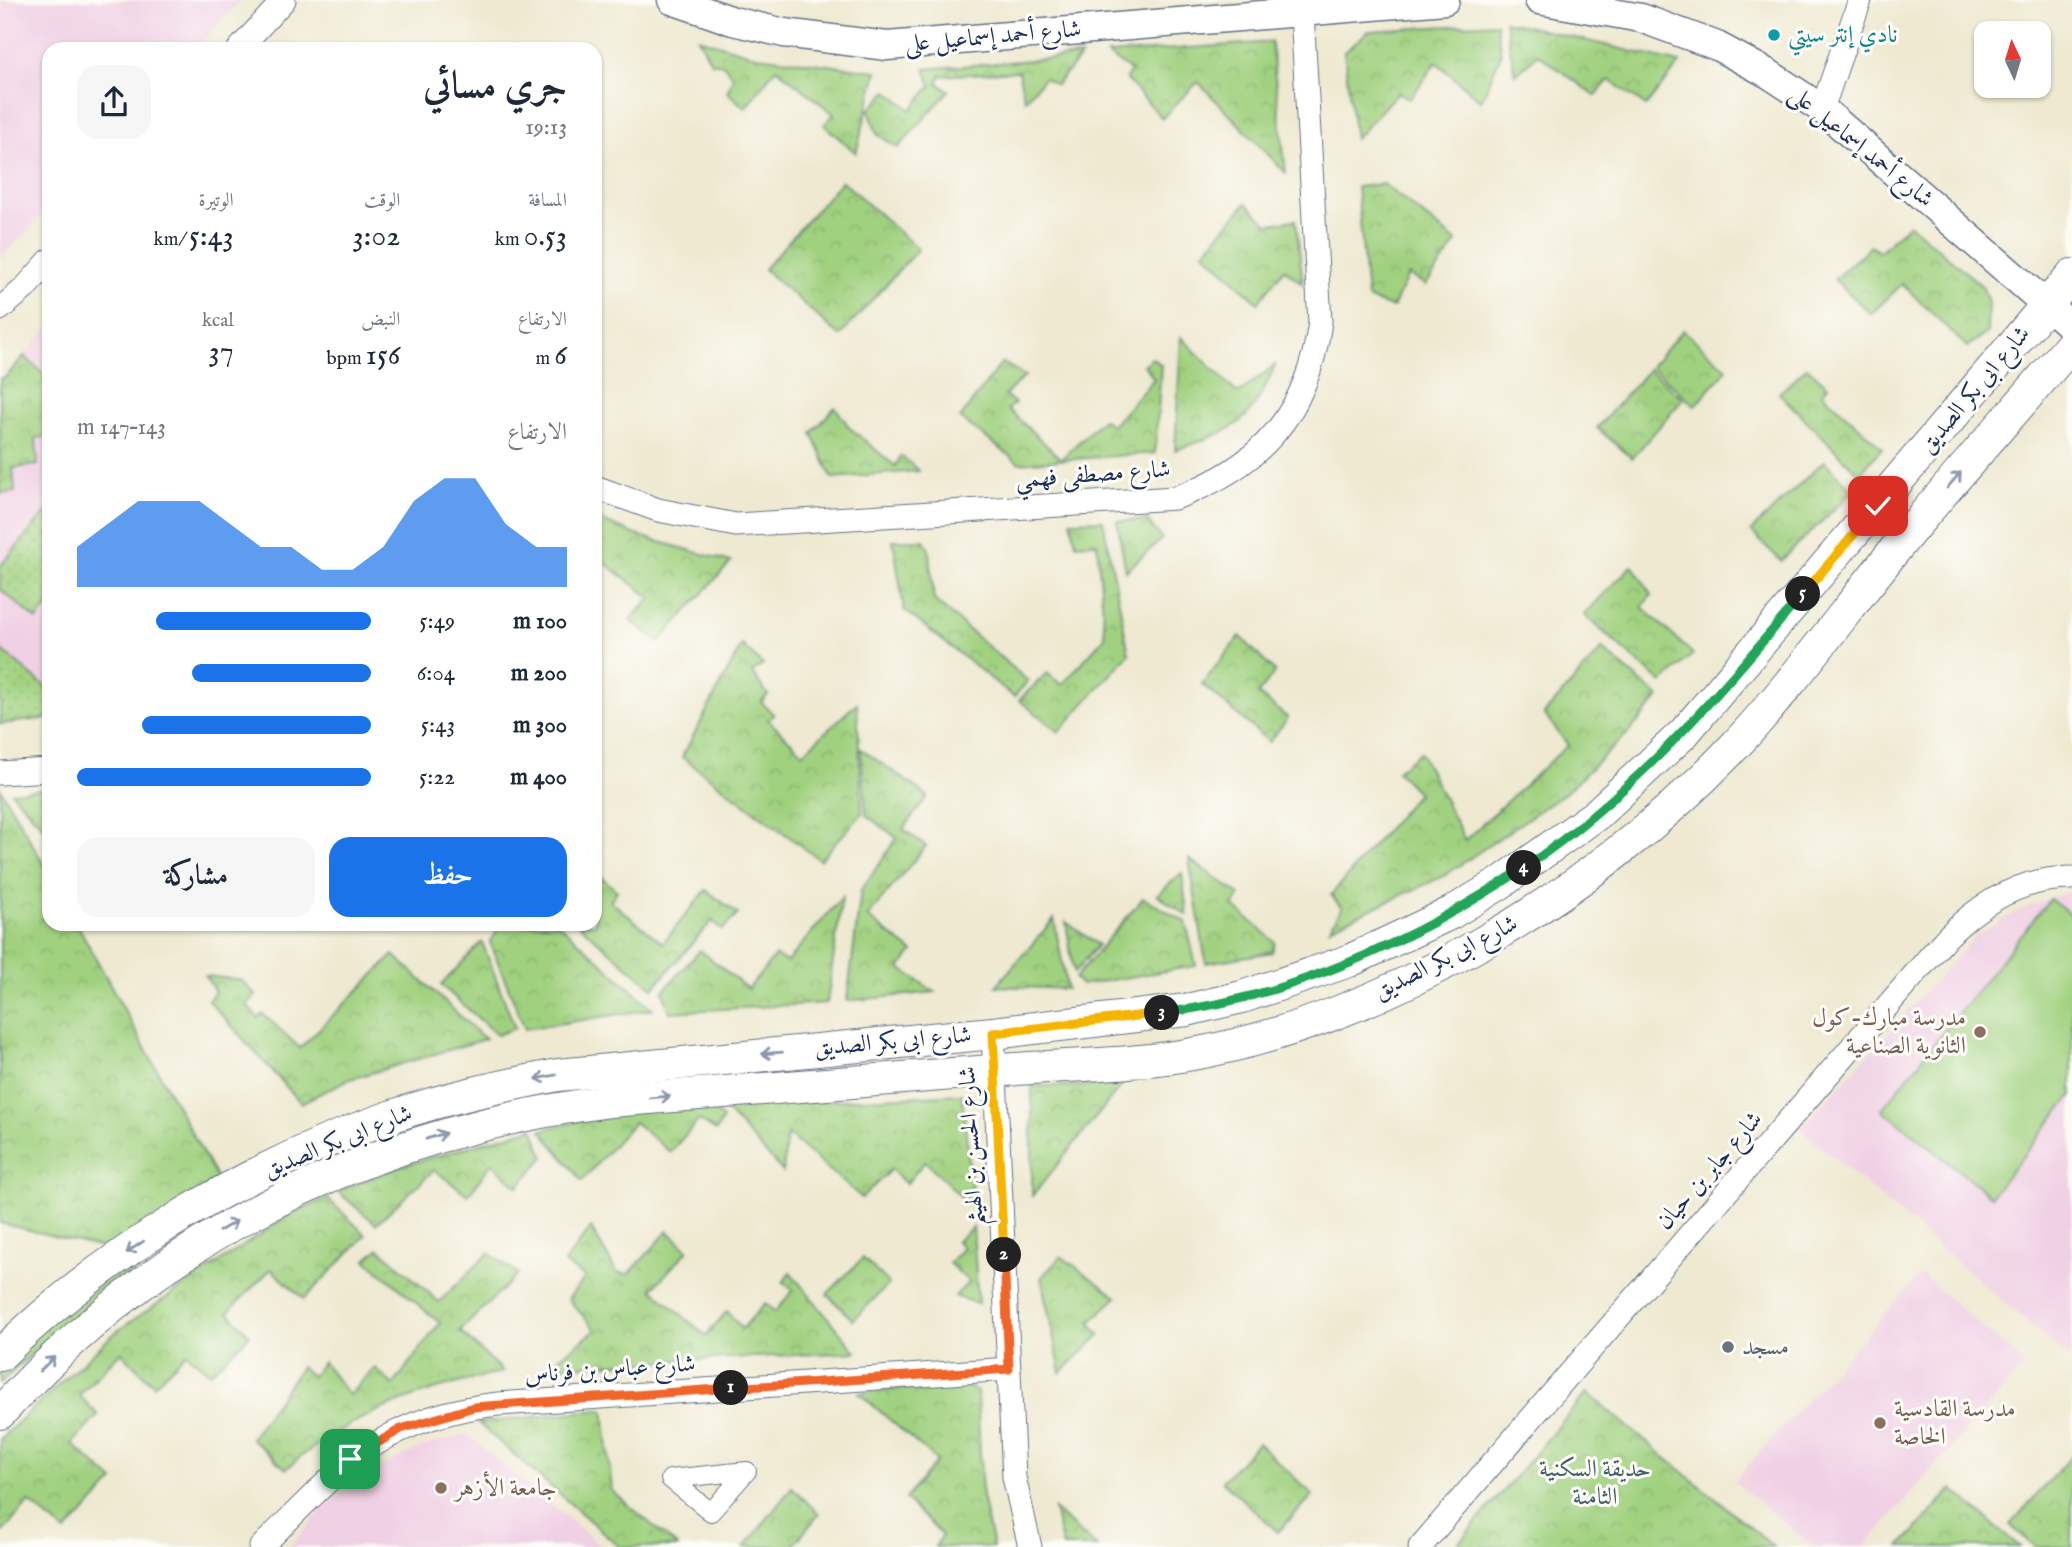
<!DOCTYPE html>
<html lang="ar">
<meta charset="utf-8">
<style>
body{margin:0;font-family:"IM FELL English",Amiri,serif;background:#f6f6f7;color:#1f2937;direction:rtl;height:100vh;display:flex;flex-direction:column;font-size:26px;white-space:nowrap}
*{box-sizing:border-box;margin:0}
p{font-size:23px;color:#747a83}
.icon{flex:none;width:38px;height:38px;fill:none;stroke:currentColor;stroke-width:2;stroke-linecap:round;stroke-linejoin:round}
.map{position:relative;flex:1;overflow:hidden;direction:ltr}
.details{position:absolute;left:42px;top:42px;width:560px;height:889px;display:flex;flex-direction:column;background:#fff;border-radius:21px;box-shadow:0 2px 5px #0004;direction:rtl}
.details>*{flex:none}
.needle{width:46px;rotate:356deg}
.controls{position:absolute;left:1974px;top:21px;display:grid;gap:14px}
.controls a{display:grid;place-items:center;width:77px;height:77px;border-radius:14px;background:#fff;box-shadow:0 2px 5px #0004;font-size:35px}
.pin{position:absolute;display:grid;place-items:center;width:60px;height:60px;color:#fff;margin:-30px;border-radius:14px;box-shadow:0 4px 10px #0006}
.km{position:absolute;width:35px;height:35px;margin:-18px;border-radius:50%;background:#222;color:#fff;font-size:19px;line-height:35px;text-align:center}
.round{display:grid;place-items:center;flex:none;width:74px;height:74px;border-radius:21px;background:#f6f6f7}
.head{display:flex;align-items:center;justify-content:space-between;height:119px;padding:0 35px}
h1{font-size:38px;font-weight:600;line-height:52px}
.metrics{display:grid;grid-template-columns:repeat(3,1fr);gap:10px;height:119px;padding:7px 35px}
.metrics div{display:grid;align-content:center}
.metrics b{font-size:30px;font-weight:600}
.metrics small{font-size:19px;font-weight:400}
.metrics p{font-size:19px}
.chart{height:196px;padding:14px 35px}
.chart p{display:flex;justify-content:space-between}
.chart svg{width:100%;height:126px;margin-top:7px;fill:#1a73e8;opacity:.7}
.action{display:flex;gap:14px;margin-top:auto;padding:14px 35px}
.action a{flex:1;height:80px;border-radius:21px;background:#1a73e8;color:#fff;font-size:28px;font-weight:600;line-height:80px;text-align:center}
.action a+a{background:#f6f6f7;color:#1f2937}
ul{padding:0 35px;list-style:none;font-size:23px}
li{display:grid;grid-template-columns:112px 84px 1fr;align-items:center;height:52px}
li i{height:18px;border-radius:9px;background:#1a73e8}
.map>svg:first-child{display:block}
.built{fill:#f0d0e4}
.grass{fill:#a0d17f;stroke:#5e806e;stroke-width:2}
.park{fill:url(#park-crowns);stroke:#5e806e;stroke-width:2}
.garden{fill:url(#garden-dots);stroke:#5e806e;stroke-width:2}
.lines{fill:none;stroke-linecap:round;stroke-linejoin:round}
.pedestrian-casing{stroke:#657086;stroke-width:20}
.minor-casing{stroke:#657086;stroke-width:25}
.tertiary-casing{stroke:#657086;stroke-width:31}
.secondary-casing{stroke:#657086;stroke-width:34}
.pedestrian{stroke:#fff;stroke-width:18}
.minor{stroke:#fff;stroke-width:23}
.tertiary{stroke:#fff;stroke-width:28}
.secondary{stroke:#fff;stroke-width:32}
.oneway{stroke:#8d97ae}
.split-1-casing{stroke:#fff;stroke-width:14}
.split-2-casing{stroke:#fff;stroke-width:14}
.split-3-casing{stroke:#fff;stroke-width:14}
.split-4-casing{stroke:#fff;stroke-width:14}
.split-5-casing{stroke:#fff;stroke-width:14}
.split-6-casing{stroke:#fff;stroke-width:14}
.split-1{stroke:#f0652b;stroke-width:9}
.split-2{stroke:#f0652b;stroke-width:9}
.split-3{stroke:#f5b400;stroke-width:9}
.split-4{stroke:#22a559;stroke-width:9}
.split-5{stroke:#22a559;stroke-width:9}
.split-6{stroke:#f5b400;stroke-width:9}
.culture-dot{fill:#0f9aa8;stroke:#fdfcf7;stroke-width:2.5}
.education-dot{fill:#8d6e63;stroke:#fdfcf7;stroke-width:2.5}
.worship-dot{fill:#6b7280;stroke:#fdfcf7;stroke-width:2.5}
.labels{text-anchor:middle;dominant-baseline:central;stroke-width:6;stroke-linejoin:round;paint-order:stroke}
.culture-label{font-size:24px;fill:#0d838f;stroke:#fdfcf7;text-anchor:start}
.street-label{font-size:24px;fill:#1b2f5e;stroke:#fdfcf7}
.education-label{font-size:24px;fill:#785e54;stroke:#fdfcf7;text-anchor:start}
.worship-label{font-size:24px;fill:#5b616d;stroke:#fdfcf7;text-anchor:start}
.park-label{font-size:24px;fill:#436068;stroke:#fdfcf7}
</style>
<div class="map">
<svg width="2072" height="1547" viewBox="0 0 2072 1547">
<defs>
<pattern id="park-crowns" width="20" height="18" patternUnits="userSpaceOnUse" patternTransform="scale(1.75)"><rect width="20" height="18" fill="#a0d17f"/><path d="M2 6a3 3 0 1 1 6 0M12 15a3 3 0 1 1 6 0" fill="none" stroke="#89b470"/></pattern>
<pattern id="garden-dots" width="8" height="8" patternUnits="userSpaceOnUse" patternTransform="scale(1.75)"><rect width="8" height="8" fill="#a0d17f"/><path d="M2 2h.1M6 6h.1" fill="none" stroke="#89b470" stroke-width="1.8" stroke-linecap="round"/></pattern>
</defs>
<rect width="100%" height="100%" fill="#fdfcf7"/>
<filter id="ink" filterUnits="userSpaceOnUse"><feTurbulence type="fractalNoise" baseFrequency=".0143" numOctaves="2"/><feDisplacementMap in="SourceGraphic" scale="14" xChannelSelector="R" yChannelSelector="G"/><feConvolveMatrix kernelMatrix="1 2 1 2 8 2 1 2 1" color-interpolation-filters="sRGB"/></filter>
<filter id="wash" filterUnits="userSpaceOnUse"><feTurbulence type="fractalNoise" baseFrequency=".00686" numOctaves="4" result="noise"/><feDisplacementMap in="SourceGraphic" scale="28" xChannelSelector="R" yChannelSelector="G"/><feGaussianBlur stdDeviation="1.57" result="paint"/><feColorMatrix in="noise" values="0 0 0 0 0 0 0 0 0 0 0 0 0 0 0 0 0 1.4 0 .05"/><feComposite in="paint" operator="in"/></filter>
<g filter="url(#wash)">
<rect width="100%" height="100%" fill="#eee9d0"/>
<g class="built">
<polygon points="0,0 240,0 195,49 49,49 49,208 0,259"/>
<polygon points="49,327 49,718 0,724 0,378 6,377"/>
<polygon points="2063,893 2072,893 2072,1360 1800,1129 1977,935 2020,910"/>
<polygon points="1921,1274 2025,1364 1864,1547 1814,1547 1734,1481"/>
<polygon points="466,1434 602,1547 289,1547 322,1510 352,1485 384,1465 422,1447"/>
</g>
<polygon class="grass" points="2050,899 2072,916 2072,1095 1991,1196 1882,1109"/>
<g class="park">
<polygon points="1505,21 1680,63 1646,106 1609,80 1595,96 1538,54 1515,75"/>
<polygon points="1496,23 1501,54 1481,101 1436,62 1410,99 1398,92 1355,139 1344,52 1369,31"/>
<polygon points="698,38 757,56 877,71 856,153 824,125 834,114 776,68 745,108 727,92 733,77 723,64 711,62"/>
<polygon points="1271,42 1286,173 1198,82 1162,118 1126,79 1131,71 1107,54"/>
<polygon points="1081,56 1056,85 1044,78 1025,100 1018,71 940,76 938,83 949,91 898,148 877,134 869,110 888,91 911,110 931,86 925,69"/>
<polygon points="842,181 918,249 840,336 764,269"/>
<polygon points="1383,184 1457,242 1426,285 1408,275 1393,308 1367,298 1357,187"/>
<polygon points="1246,203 1268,224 1296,220 1303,284 1284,269 1258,303 1204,252"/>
<polygon points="1909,224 1982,286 1988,302 1987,333 1967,347 1902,284 1871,314 1834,279 1871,246 1879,252"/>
<polygon points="1683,330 1727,369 1695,406 1651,366"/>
<path d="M 1181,337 L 1238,394 L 1276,364 C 1248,427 1238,428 1175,450 Z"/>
<polygon points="24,356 49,379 49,436 36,438 38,465 13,468 15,492 0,493 0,378 6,377"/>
<polygon points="1152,358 1161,365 1155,453 1019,463 960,418 1002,362 1025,376 1005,395 1015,403 1008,409 1061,459 1103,419 1112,426 1154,379 1144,365"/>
<polygon points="1807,367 1828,386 1822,393 1882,448 1859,474 1779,393"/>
<polygon points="1649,369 1683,399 1632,458 1597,428"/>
<polygon points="835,407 850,428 895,466 901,456 919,471 832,478 812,433"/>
<polygon points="1824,461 1853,491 1781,561 1751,531"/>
<polygon points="595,518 639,536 731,562 659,642 630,620 651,598 595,555"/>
<polygon points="1103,520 1129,654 1059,732 1019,700 1047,673 1062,685 1105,637 1097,543 1076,544 1071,521"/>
<polygon points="1147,520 1162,539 1126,571 1117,521"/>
<polygon points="893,540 924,540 929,549 934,600 1028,681 1014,697 904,610"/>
<polygon points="1632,565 1652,595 1642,607 1693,654 1662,683 1584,615"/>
<polygon points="1240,636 1275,672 1258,694 1288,718 1269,742 1202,684"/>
<polygon points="742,645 763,665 752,672 768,695 761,702 774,715 768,720 803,753 857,703 862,814 820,860 682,757"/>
<polygon points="1602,649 1659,697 1630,731 1565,793 1444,876 1330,928 1342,908 1331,895 1418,793 1397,771 1420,752 1465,840 1568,745 1544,714"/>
<polygon points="861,749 928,796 903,829 926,846 867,917 913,952 900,968 935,992 847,1001 861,890 897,838 866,815"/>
<polygon points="0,788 49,873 49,924 77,924 223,1190 286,1152 345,1127 459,1087 526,1072 582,1061 911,1035 929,1052 677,1068 608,1076 511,1093 410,1117 283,1172 232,1204 145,1262 64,1325 0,1383 0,1359 97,1278 130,1255 0,1223"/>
<polygon points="49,788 49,833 11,792"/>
<polygon points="1189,859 1240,895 1233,906 1275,942 1272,952 1206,963"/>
<polygon points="595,872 617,891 610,901 663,943 706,890 738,914 722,930 712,921 653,988 578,924 595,924"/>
<polygon points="1182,873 1187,915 1157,895"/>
<polygon points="842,897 827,1003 670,1012 663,991 700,950 748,989 775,956 787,962"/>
<polygon points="1143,898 1186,922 1196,966 1081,985 1075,978"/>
<polygon points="1054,919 1067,989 996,986"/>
<polygon points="1066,922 1098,945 1074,973"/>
<polygon points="502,924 559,924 653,1009 525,1029 490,942"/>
<polygon points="482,942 515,1028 497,1035 441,985"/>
<polygon points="394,955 485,1039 347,1080 301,1103 208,1000 215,992 206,976 241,980 256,995 247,1005 258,1018 263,1014 300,1048"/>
<polygon points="1122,1085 1032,1196 1032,1086"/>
<polygon points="962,1094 974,1209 925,1161 906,1184 891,1169 862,1198 787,1134 783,1172 722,1106"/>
<polygon points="709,1105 723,1119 716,1131 699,1120 670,1152 634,1122 582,1181 541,1130 625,1111"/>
<polygon points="533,1128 544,1157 518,1187 492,1163 468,1195 434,1170 376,1224 337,1191 398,1167"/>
<polygon points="327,1198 366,1235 304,1299 271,1269 228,1312 250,1335 210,1373 186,1353 154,1385 121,1352 79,1395 98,1415 72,1444 114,1481 66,1532 29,1502 0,1535 0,1439 117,1331 289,1215"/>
<polygon points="973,1227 978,1304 955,1296 969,1282 949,1263 963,1248 957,1241"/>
<polygon points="591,1228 617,1273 629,1274 668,1231 688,1250 652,1289 706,1336 727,1311 742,1329 765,1303 775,1312 793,1290 783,1283 790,1272 856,1352 547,1367 596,1330 568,1299 585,1277 564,1263"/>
<path d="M 379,1248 L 439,1302 L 489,1253 L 518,1274 L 460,1331 L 503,1372 C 422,1390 349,1414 286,1469 L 251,1438 L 301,1367 L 312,1376 L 323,1362 L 349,1395 L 375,1368 L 393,1385 L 440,1323 L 366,1260 Z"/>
<polygon points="1061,1256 1117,1297 1090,1322 1100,1335 1061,1373 1041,1278"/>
<polygon points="863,1258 889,1284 853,1320 827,1294"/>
<polygon points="962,1384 977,1391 982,1496 993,1547 935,1547 942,1535 905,1499 937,1461 859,1393"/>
<polygon points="1587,1393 1774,1547 1455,1547"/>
<polygon points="604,1409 612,1491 678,1547 620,1547 478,1423"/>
<polygon points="1258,1443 1313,1495 1278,1532 1222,1481"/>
<polygon points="2072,1455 2072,1547 2036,1547 2010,1525"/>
<polygon points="792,1487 819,1514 792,1547 745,1547"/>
<polygon points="1952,1489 2020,1547 1900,1547"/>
<polygon points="1054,1510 1097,1547 1063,1547"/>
</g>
<g class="garden">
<polygon points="49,509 49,605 37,620 0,589 0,566"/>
<polygon points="0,649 47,688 49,686 49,718 0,724"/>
</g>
</g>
<g filter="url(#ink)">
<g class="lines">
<g class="pedestrian-casing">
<polygon id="pedestrian" points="747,1471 711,1512 670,1479"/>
</g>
<g class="minor-casing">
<g id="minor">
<polyline points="239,49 284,0"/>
<polyline points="1822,109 1860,0"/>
<polyline points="0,309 24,289 49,261"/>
<path d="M 595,487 L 658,510 L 736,525 L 1175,498 C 1261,467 1308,413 1320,322 L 1302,13"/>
<polyline points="0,773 49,770"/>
<polyline points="993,1033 1014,1477 1030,1547"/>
<path d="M 261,1547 C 340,1469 380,1417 498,1404 L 1009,1369"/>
<path d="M 1420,1547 L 1946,938 C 1980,903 2021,878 2072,878"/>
</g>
</g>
<g class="tertiary-casing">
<g id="tertiary">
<polyline points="672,0 733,21 784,33 887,46 1445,0"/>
<polyline points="1539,0 1641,18 1717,46 1769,74 1822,109 2072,327"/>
</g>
</g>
<g class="secondary-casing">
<g id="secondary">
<path d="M 0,1355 C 108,1250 250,1165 393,1116 C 447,1097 503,1086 558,1075 L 993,1033 L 1187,1010 L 1242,997 L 1349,961 L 1451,913 L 1499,884 L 1597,814 L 1684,733 L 2072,275"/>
<path d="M 0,1413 C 164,1232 371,1132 611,1101 C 742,1091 873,1080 1004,1070 C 1064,1065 1127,1065 1187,1055 C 1381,1022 1594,893 1729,752 C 1795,683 1850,603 1912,529 C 1964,467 2019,406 2072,344"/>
</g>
</g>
<use href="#pedestrian" class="pedestrian"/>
<use href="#minor" class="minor"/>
<use href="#tertiary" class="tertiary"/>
<use href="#secondary" class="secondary"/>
</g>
<defs><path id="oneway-shaft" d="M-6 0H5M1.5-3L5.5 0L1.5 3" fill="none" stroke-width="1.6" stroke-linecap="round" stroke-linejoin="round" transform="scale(1.75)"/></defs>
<g class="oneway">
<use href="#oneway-shaft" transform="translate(1954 480) rotate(-49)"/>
<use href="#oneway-shaft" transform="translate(772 1053) rotate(175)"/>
<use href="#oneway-shaft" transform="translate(546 1077) rotate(169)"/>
<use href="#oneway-shaft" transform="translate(660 1097) rotate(-5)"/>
<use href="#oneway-shaft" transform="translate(436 1136) rotate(-17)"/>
<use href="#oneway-shaft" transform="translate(228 1226) rotate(-30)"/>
<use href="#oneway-shaft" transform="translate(135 1247) rotate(146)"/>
<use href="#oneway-shaft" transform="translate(47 1364) rotate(-44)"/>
</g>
</g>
<g class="lines" filter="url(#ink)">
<g class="split-1-casing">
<polyline id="split-1" points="350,1459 401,1429 474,1407 731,1388"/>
</g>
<g class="split-2-casing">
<polyline id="split-2" points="731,1388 1009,1369 1004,1255"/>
</g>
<g class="split-3-casing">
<polyline id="split-3" points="1004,1255 993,1033 1162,1013"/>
</g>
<g class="split-4-casing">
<path id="split-4" d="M 1162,1013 C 1290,998 1418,939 1524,868"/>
</g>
<g class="split-5-casing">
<path id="split-5" d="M 1524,868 C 1638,790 1715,698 1803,594"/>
</g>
<g class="split-6-casing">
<polyline id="split-6" points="1803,594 1878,506"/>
</g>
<use href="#split-1" class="split-1"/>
<use href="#split-2" class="split-2"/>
<use href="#split-3" class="split-3"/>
<use href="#split-4" class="split-4"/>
<use href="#split-5" class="split-5"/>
<use href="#split-6" class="split-6"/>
</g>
<circle class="culture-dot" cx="1774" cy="35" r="7"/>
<g class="education-dot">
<circle cx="1980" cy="1032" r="7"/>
<circle cx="1880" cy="1423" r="7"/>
<circle cx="441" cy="1488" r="7"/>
</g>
<circle class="worship-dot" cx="1728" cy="1347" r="7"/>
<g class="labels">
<g class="culture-label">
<text x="1788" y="35">نادي إنتر سيتي</text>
</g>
<g class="street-label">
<text transform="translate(993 37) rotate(-5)">شارع أحمد إسماعيل على</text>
<text transform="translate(1861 147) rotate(39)">شارع أحمد إسماعيل على</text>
<text transform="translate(1975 390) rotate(-50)">شارع ابى بكر الصديق</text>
<text transform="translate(1093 475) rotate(-4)">شارع مصطفى فهمي</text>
<text transform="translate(1446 958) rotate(-27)">شارع ابى بكر الصديق</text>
<text transform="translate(893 1042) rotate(-5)">شارع ابى بكر الصديق</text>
<text transform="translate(338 1142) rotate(-22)">شارع ابى بكر الصديق</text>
<text transform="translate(972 1146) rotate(-93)">شارع الحسن بن الهيثم</text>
<text transform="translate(1710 1171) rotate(-49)">شارع جابر بن حيان</text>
<text transform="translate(610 1370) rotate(-4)">شارع عباس بن فرناس</text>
</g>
<g class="education-label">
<text x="1966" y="1018" text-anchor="end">مدرسة مبارك-كول<tspan x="1966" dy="28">الثانوية الصناعية</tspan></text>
<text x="1894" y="1409">مدرسة القادسية<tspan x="1894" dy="28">الخاصة</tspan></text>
<text x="455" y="1488">جامعة الأزهر</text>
</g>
<g class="worship-label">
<text x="1742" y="1347">مسجد</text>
</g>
<g class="park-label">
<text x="1595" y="1469">حديقة السكنية<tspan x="1595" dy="28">الثامنة</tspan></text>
</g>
</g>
</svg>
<div class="controls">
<a><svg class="needle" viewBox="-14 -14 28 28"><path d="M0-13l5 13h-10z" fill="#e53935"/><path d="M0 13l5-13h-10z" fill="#747a83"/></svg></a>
</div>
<div class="pin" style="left:350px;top:1459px;background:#1e9e55"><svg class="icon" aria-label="arrive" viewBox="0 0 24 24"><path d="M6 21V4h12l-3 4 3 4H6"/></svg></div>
<div class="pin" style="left:1878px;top:506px;background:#d93025"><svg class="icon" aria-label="check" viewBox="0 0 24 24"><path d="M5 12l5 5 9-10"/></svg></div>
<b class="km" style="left:731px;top:1388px">1</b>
<b class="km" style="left:1004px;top:1255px">2</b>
<b class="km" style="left:1162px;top:1013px">3</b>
<b class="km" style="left:1524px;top:868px">4</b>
<b class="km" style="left:1803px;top:594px">5</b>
<section class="details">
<div class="head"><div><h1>جري مسائي</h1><p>19:13</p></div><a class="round"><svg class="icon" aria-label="share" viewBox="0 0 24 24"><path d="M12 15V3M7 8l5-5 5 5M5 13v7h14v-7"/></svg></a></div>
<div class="metrics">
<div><p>المسافة</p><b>0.53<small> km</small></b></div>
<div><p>الوقت</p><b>3:02</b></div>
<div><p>الوتيرة</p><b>5:43<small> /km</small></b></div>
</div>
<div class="metrics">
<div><p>الارتفاع</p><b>6<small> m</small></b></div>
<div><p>النبض</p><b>156<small> bpm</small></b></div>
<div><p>kcal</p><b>37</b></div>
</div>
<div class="chart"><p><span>الارتفاع</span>143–147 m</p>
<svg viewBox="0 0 160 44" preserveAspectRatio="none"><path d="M0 44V30L10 22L20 14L30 14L40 14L50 22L60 30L70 30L80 38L90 38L100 30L110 14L120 6L130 6L140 22L150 30L160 30V44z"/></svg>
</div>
<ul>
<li><b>100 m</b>5:49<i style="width:73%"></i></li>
<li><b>200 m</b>6:04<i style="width:61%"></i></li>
<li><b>300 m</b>5:43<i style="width:78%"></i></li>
<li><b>400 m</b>5:22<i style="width:100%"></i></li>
</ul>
<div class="action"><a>حفظ</a><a>مشاركة</a></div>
</section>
</div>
